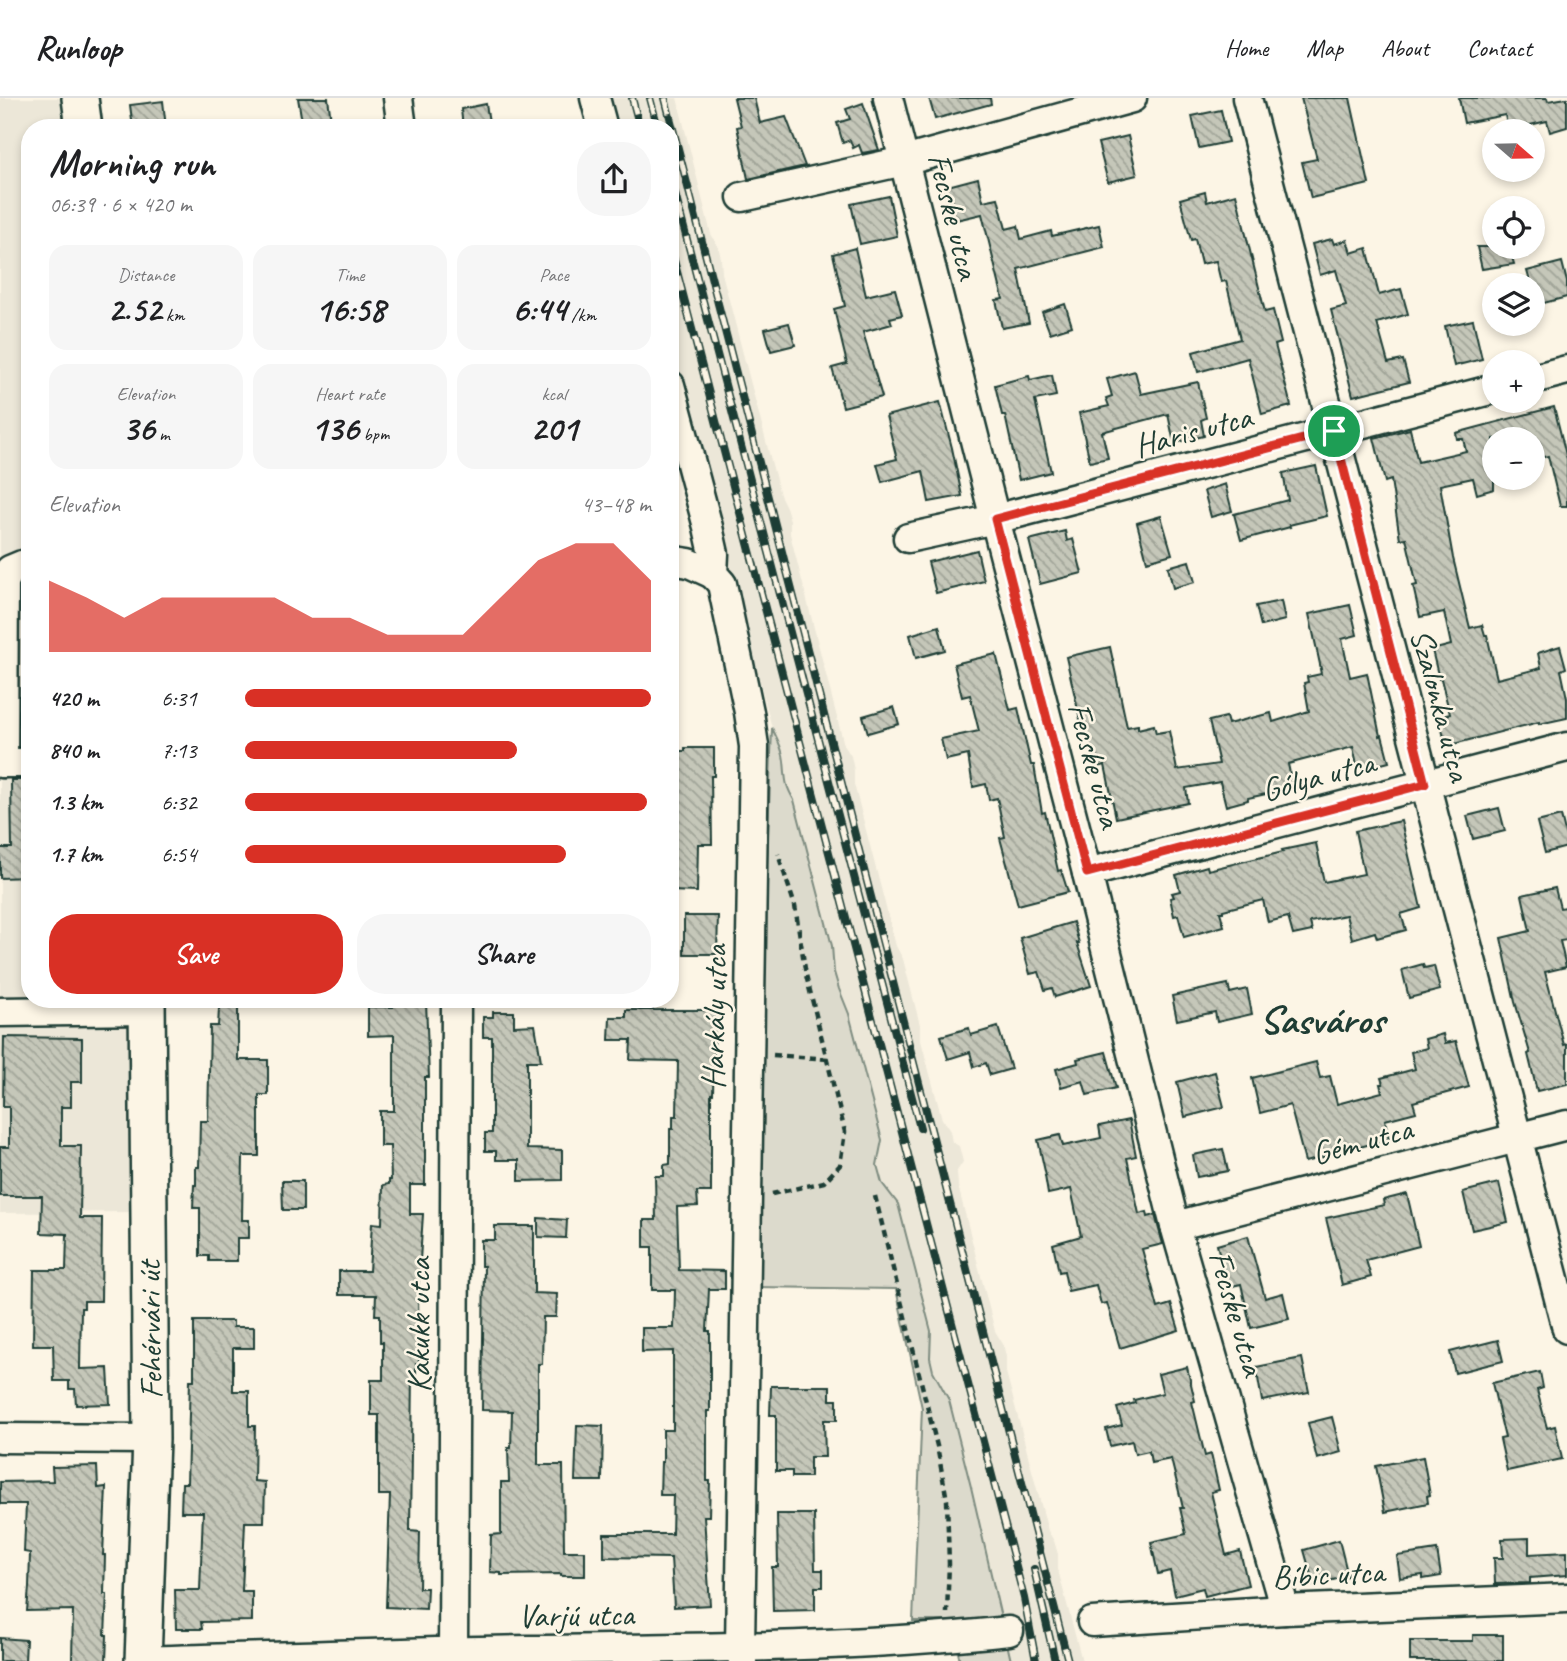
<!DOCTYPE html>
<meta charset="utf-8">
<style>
body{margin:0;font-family:Caveat,sans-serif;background:#f6f6f6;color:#202124;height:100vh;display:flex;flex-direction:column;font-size:26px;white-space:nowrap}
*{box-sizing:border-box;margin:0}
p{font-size:23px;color:#757577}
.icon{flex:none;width:38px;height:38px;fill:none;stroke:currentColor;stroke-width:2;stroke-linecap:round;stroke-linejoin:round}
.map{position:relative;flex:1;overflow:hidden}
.drawer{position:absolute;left:21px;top:21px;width:658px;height:889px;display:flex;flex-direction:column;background:#fff;border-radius:28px;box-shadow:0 4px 10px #0003}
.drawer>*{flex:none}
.needle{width:46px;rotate:110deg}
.fabs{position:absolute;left:1482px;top:21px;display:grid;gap:14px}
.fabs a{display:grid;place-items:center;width:63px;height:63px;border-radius:50%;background:#fff;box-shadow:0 4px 10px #0003;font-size:35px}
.pin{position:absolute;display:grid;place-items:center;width:60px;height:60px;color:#fff;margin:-30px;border:4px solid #fff;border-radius:50%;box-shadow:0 2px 7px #0007}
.round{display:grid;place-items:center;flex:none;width:74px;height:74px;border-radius:28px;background:#f6f6f6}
.overview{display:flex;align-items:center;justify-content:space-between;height:119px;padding:0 28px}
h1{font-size:38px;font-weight:800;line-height:52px}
.metrics{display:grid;grid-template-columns:repeat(3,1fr);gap:10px;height:119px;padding:7px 28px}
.metrics div{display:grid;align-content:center;border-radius:18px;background:#f6f6f6;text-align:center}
.metrics b{font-size:35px;font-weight:800}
.metrics small{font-size:19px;font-weight:400}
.metrics p{font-size:19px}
.chart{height:196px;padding:14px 28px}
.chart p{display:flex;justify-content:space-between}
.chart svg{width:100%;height:126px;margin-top:7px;fill:#d93025;opacity:.7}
.button{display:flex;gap:14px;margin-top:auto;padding:14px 28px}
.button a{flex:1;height:80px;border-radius:28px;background:#d93025;color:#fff;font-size:28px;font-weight:800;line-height:80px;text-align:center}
.button a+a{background:#f6f6f6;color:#202124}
ul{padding:0 28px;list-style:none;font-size:23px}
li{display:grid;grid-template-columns:112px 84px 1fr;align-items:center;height:52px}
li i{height:18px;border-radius:9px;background:#d93025}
header{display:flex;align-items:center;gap:42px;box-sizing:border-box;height:98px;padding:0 35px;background:#fff;border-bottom:2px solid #e0e0e0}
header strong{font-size:33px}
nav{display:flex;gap:38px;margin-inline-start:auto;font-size:24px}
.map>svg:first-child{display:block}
.built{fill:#ece7d8}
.grass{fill:#dcdacc;stroke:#7e8c80;stroke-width:2}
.building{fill:url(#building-back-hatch);stroke:#1f3d34;stroke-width:2}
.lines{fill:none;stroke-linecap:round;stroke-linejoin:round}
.minor-casing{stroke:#1f3d34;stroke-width:33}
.major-casing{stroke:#1f3d34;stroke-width:40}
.path{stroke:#1f3d34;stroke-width:4.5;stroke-dasharray:7 5;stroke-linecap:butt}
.minor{stroke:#fcf5e5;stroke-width:28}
.major{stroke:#fcf5e5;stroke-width:35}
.rail-casing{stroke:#1f3d34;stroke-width:8}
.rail{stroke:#fcf5e5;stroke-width:5;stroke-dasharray:16;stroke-linecap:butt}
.route-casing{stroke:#fff;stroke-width:14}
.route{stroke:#d93025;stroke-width:9}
.labels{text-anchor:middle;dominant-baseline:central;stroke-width:5;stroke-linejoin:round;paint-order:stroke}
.street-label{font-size:33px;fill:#1f3d34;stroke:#fcf5e5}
.district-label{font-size:40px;font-weight:bold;fill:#1f3d34;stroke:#fcf5e5}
</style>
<header>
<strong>Runloop</strong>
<nav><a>Home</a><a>Map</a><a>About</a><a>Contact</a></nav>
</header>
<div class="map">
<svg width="1567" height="1563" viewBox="0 0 1567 1563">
<defs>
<pattern id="building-back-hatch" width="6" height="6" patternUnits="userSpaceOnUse" patternTransform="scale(1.75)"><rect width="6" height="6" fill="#c5c7b9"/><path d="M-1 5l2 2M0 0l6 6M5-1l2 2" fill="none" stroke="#9fa397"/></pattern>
</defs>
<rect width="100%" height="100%" fill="#fcf5e5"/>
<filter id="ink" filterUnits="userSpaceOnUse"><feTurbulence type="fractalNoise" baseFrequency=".0143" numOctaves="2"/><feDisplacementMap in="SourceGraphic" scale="14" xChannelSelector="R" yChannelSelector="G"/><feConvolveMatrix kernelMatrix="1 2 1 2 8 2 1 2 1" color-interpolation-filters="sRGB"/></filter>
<g filter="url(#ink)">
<g class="built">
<polygon points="0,0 66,0 70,30 30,30 30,901 133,901 135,1114 0,1115"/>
<polygon points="609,0 677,0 711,136 718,148 721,160 722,175 780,397 786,409 790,422 790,436 844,647 851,658 854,672 854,686 896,848 903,861 920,927 920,939 942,1021 950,1033 952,1044 959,1048 963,1064 957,1073 958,1088 995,1233 1003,1246 1006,1258 1006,1274 1048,1433 1054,1443 1058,1456 1058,1472 1082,1563 1011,1563 971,1389 949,1302 933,1273 930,1260 931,1233 898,1106 882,1085 877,1067 882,1041 834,874 832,848 794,702 788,690 784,676 784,662 780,647 772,630 670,237 670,30 617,30"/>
</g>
<path class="grass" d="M 772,630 C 777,640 783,651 784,663 C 786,681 784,685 794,702 L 832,848 L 834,874 L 839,891 L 849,916 L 882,1042 L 877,1067 L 882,1085 L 898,1106 L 931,1233 L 930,1260 L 933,1273 L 949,1302 L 971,1389 L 1011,1563 L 960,1563 L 951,1523 L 913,1523 L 922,1310 L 896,1191 L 751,1189 Z"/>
<g class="building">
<polygon points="298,0 328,0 332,30 303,30"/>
<polygon points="734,0 754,0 760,25 786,19 805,68 748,81 737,29 741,28"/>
<polygon points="929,0 990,0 991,6 935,21"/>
<polygon points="1301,0 1350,0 1369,86 1311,100 1302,64 1317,61"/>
<polygon points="1459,0 1547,0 1548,3 1567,0 1567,29 1550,34 1547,23 1508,32 1505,17 1464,25"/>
<polygon points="163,3 166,30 133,30 130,7"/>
<polygon points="863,5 879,52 862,55 859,47 853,50 850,42 843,45 837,25 850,21 846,11"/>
<polygon points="486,6 490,30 463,30 461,11"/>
<polygon points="1221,12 1228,44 1199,50 1192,18"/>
<polygon points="1128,38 1137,77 1108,84 1098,45"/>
<polygon points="978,80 983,103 998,100 1006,131 1018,128 1021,141 1051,133 1052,138 1099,127 1104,149 1018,171 1029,225 1002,230 996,202 1003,201 982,116 952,123 944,89"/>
<polygon points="1205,94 1207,104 1236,96 1265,214 1273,212 1281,245 1275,247 1291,308 1262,316 1248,260 1198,274 1193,254 1240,241 1226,183 1221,184 1216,163 1201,166 1195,141 1191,142 1180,101"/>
<polygon points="889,98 897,138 860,146 851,106"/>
<polygon points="1332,141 1334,146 1347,142 1351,155 1367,150 1379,197 1401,191 1408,216 1377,225 1388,265 1403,262 1409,284 1353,298 1331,212 1346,208 1336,172 1320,177 1312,146"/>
<polygon points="1477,149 1509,149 1514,166 1482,171"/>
<polygon points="855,150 866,198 895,191 902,217 890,220 892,226 863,234 882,299 843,309 832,270 847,266 834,211 845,208 833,156"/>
<polygon points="1562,164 1567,184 1567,199 1536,207 1533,187 1531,187 1527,173"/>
<polygon points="1065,206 1072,228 1050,235 1042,214"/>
<polygon points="1473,222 1482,261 1454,268 1445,228"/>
<polygon points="789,225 795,247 771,253 765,231"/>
<polygon points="1135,273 1141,296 1198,284 1206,320 1201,322 1204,338 1174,345 1168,316 1102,334 1108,360 1090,364 1079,315 1109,308 1106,300 1112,298 1107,281"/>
<polygon points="1052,277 1056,298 1035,302 1051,374 1019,382 1005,317 1002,317 995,287 1029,278 1030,282"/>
<polygon points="940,304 952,350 962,398 929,404 923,373 882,384 877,366 897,361 886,318"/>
<polygon points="1554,309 1567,361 1567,408 1560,408 1548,358 1536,361 1533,341 1494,341 1494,391 1477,396 1473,380 1440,387 1453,460 1470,530 1482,527 1485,537 1487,537 1497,581 1541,570 1538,555 1560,548 1566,570 1561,572 1567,600 1567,620 1539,626 1539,624 1446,648 1439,619 1450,616 1441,581 1439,581 1432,552 1451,547 1444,514 1420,519 1413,488 1417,487 1406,440 1400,441 1391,382 1385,384 1374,340 1410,331 1418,364 1466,353 1463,341 1457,341 1456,335"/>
<polygon points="1316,368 1327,418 1289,427 1290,429 1241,442 1234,416 1288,402 1283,375"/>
<polygon points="1225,386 1232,413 1211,419 1204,393"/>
<polygon points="1161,418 1172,456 1147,463 1137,425"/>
<polygon points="1065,433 1067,443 1073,441 1082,475 1040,486 1029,442"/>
<polygon points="977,452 984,483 936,495 928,464"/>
<polygon points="1189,463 1195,484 1173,490 1168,469"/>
<polygon points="1281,503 1285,522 1261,528 1256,508"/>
<polygon points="1350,507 1357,537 1342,541 1350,579 1367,575 1380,638 1382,637 1389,664 1358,672 1353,649 1288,666 1293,690 1248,700 1248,702 1226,708 1220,684 1186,690 1188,705 1116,720 1105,667 1094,670 1089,642 1085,643 1066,559 1110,549 1127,629 1138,627 1138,631 1154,627 1156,635 1169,633 1177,672 1219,666 1209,623 1226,619 1228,626 1271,615 1273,624 1309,613 1304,585 1308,584 1307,579 1321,576 1320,571 1321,571 1309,516"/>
<polygon points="939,528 945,552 916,560 910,537"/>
<polygon points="996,556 1010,612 1018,610 1031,667 1034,667 1042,715 1045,714 1058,773 1061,772 1068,794 1018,807 1000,740 1005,739 997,700 989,702 986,686 973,689 968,657 946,662 941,641 979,633 970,597 962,599 954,566"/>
<polygon points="894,609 899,626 868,635 863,618"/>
<polygon points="685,650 714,650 714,678 711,678 712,746 698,746 697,794 670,793 670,706 679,706 679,653 685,653"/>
<polygon points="11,682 30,682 30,779 0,780 0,750 12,750"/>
<polygon points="1499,710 1505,733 1473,741 1467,718"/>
<polygon points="1561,718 1567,742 1567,749 1545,755 1537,724"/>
<polygon points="1401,723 1421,810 1401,816 1406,832 1377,840 1375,834 1352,841 1346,817 1310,824 1312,833 1293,837 1288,819 1268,824 1263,802 1223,812 1223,814 1220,814 1224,828 1184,839 1178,817 1174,818 1170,800 1174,799 1172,795 1180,793 1176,777 1207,768 1208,772 1283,754 1282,752 1316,745 1324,784 1364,776 1355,733"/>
<polygon points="1555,790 1560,810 1567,809 1567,842 1560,843 1566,869 1545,874 1564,947 1567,946 1567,986 1537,993 1528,956 1530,955 1515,904 1501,840 1530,833 1522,797"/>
<polygon points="684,818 718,818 717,856 684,856"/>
<polygon points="1073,824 1079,845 1077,845 1091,888 1055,899 1052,890 1045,892 1039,874 1030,876 1020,840"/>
<polygon points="1423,866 1424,870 1434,868 1440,892 1409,900 1402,872"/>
<polygon points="1228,886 1230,895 1247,891 1252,916 1217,924 1215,914 1177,922 1172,898"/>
<polygon points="221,901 238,901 238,962 268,962 268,997 259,997 259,1058 243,1058 242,1122 249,1122 249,1140 237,1140 237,1163 209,1163 209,1158 200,1158 200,1110 193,1110 194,1087 196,1087 196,1069 199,1069 200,1023 208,1023 210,928 218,928 219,911 220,911"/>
<polygon points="426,904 429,979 425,979 425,1087 410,1087 410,1116 423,1116 418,1193 419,1266 416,1266 416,1275 412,1275 410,1433 420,1434 419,1490 427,1490 426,1511 386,1509 390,1397 379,1397 379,1317 371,1317 371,1282 383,1282 383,1244 380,1244 380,1217 375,1217 376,1197 339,1197 339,1173 369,1173 372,1125 382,1126 383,1087 389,1086 389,1082 391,1082 390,1048 380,1048 380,1013 394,1013 394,937 368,938 368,909 393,909 393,905"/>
<polygon points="626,912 715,912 713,996 711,996 711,1094 697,1094 698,1108 677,1109 679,1172 725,1173 725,1191 709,1191 707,1233 710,1233 710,1313 707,1313 707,1383 710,1383 709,1418 704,1418 710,1507 674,1509 671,1460 604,1459 604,1436 672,1436 673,1397 660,1397 661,1364 663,1364 663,1332 673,1332 673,1253 642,1254 642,1230 674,1230 675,1192 652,1192 652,1149 644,1149 644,1122 656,1122 655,1078 664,1078 664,1067 670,1066 670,1031 673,1031 673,1018 677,1018 678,963 630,962 631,942 609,942 610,919 626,919"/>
<polygon points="493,914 514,914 514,928 535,927 541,963 527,963 527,1051 562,1052 562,1082 519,1083 519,1062 496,1062 496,1053 485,1053 485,1035 492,1035 492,939 483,939 483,919 493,919"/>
<polygon points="998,929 1011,971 990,977 986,965 974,969 970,954 948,961 941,938 969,930 971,937"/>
<polygon points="1443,936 1445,945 1456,943 1469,989 1413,1004 1416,1014 1385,1022 1389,1041 1305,1064 1290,1007 1260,1015 1252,980 1316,964 1320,980 1330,978 1337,1006 1382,994 1380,986 1383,986 1381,980 1415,971 1411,954 1427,950 1425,941"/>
<polygon points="4,939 82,940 82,984 71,984 71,1009 61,1009 61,1048 81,1048 80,1120 102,1120 101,1203 84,1203 84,1210 81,1210 80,1271 108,1270 110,1306 76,1307 75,1291 69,1291 69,1283 54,1283 53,1247 33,1247 34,1172 66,1172 67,1136 41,1135 42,1098 0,1098 0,1049 9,1049 9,1009 3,1009"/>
<polygon points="1106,954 1116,990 1087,997 1083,983 1061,989 1056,971 1078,965 1077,961"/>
<polygon points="1215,974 1224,1009 1185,1019 1177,984"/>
<polygon points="1129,1022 1136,1058 1127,1060 1139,1116 1147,1114 1148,1119 1155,1117 1163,1146 1142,1151 1158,1210 1171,1206 1179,1232 1120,1250 1107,1205 1101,1206 1096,1187 1068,1193 1064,1173 1059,1174 1053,1146 1081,1138 1071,1091 1048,1096 1045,1078 1046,1078 1038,1042 1060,1037 1063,1048 1101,1040 1099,1028"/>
<polygon points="1223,1051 1228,1073 1197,1079 1193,1057"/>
<polygon points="282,1083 303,1083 303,1112 283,1112"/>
<polygon points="1499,1085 1508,1124 1472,1132 1463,1094"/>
<polygon points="1407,1096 1419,1148 1366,1162 1371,1179 1342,1187 1326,1120 1384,1107 1383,1102"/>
<polygon points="538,1120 567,1122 566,1140 538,1139"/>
<polygon points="495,1128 534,1128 534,1195 557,1196 556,1219 543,1219 542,1266 538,1266 538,1367 563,1367 564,1453 585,1453 585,1478 561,1478 561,1476 501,1477 501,1475 490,1474 491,1437 501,1436 501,1384 509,1384 508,1350 511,1350 512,1313 482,1312 484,1168 481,1168 481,1142 495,1142"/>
<polygon points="1248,1138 1265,1200 1283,1195 1289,1221 1251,1230 1241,1186 1228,1189 1217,1147"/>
<polygon points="194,1223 233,1223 233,1229 254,1229 254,1250 233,1250 233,1293 249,1293 249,1328 255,1328 254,1383 265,1384 264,1424 245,1424 242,1493 252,1493 252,1523 201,1524 202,1531 176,1531 175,1492 200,1492 203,1414 181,1414 182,1385 187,1385 190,1282 194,1282"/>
<polygon points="1498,1242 1503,1263 1455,1275 1450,1254"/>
<polygon points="1302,1260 1309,1294 1262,1303 1256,1269"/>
<polygon points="1187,1269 1195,1303 1192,1304 1205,1358 1211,1356 1219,1392 1211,1394 1226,1457 1240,1453 1248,1487 1205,1498 1203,1490 1175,1497 1170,1473 1158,1476 1151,1444 1186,1436 1180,1410 1183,1410 1171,1361 1151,1365 1149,1353 1135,1356 1132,1343 1110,1348 1106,1331 1122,1327 1117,1310 1135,1305 1134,1302 1163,1295 1158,1276"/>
<polygon points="1540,1274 1543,1290 1537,1292 1547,1330 1555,1328 1562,1361 1507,1373 1500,1341 1505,1340 1492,1285"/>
<polygon points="771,1288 830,1288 830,1302 837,1302 837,1322 824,1322 825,1359 810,1359 810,1379 792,1379 792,1373 776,1373 776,1317 770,1317"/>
<polygon points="1332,1319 1341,1354 1317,1361 1308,1325"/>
<polygon points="577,1327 603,1328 602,1383 575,1383"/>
<polygon points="1423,1359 1430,1397 1427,1398 1428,1405 1385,1414 1376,1368"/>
<polygon points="97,1368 98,1390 106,1389 103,1457 105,1457 104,1496 107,1496 105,1537 107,1537 106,1563 72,1563 73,1512 27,1513 29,1489 30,1455 24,1454 26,1406 0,1406 0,1384 53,1383 52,1369"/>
<polygon points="777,1416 814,1416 815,1472 823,1472 823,1489 815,1489 815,1512 773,1513 772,1469 778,1469"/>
<polygon points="1529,1440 1529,1456 1567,1454 1567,1477 1530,1480 1530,1485 1495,1486 1494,1460 1503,1460 1502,1441"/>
<polygon points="1339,1442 1348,1478 1314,1487 1304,1452"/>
<polygon points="1437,1452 1441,1478 1423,1481 1423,1477 1400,1480 1397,1458"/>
<polygon points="1473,1537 1503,1537 1503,1563 1410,1563 1410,1543 1473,1543"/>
<polygon points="0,1540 26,1542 25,1563 0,1563"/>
</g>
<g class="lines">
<g class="minor-casing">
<g id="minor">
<polyline points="398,0 402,30"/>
<polyline points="595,0 603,30"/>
<polyline points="888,0 995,421 1087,775 1175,1128 1285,1512"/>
<polyline points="1247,0 1567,1231"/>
<polyline points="742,99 904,63 1132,0"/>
<polyline points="1533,281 1567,272"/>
<polyline points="670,287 708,429 714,456 713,476 722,486 749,614 754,648 740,1549 743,1563"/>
<polyline points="908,440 995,421 1494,291"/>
<polyline points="670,462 689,465 713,476"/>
<polyline points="0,665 30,665"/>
<polyline points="3,665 4,484 10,472 22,467 30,466"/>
<polyline points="1087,775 1567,649"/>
<polyline points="0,914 146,912"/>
<polyline points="1175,1128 1567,1027"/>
<polyline points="0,1340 151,1341"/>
<polyline points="1092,1524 1285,1512 1567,1500"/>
<polyline points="453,1554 456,901"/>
<path d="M 143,1563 C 272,1559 400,1554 529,1552 C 689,1550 850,1550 1009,1533"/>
</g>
</g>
<g class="major-casing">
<g id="major">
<polyline points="80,0 84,30"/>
<polyline points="143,1563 151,1341 147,901"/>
</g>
</g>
<g class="path">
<polyline points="773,957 828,961"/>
<polyline points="772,1096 824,1084 840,1067 845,1034 806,877 795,808 778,756"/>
<polyline points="875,1098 937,1348 947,1402 949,1466 947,1515"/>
</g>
<use href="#minor" class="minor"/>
<use href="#major" class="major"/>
<g class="rail-casing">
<g id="rail">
<polyline points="632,0 640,30"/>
<polyline points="650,0 658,30"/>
<polyline points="665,0 1068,1563"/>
<polyline points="670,77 920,1030"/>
<polyline points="670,147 1024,1500 1036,1563"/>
<polyline points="1034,1471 1055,1563"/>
</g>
</g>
<use href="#rail" class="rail"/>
</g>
</g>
<g class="lines" filter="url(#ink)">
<g class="route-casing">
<polygon id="route" points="1334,333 1425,686 1087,775 995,421"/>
</g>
<use href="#route" class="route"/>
</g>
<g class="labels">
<g class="street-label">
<text transform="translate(954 118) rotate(76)">Fecske utca</text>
<text transform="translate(1193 333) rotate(-15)">Haris utca</text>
<text transform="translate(1441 607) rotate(75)">Szalonka utca</text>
<text transform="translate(1095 667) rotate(75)">Fecske utca</text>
<text transform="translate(1318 678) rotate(-15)">Gólya utca</text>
<text transform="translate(714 919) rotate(-89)">Harkály utca</text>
<text transform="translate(1362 1043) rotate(-15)">Gém utca</text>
<text transform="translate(1237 1215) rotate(74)">Fecske utca</text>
<text transform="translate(419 1227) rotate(-90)">Kakukk utca</text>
<text transform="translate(150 1232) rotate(-91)">Fehérvári út</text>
<text transform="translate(1328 1476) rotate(-3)">Bíbic utca</text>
<text transform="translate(576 1517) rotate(-1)">Varjú utca</text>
</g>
<g class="district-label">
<text x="1322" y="922">Sasváros</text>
</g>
</g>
</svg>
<div class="fabs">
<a><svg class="needle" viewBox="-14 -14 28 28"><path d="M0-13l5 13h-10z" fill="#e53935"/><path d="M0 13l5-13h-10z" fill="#757577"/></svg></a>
<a><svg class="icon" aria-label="locate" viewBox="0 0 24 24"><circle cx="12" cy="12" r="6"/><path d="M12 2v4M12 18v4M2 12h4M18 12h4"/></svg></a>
<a><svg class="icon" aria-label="layers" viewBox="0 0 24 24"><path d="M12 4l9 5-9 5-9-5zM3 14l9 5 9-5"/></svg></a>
<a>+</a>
<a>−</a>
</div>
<div class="pin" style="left:1334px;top:333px;background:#1e9e55"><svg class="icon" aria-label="arrive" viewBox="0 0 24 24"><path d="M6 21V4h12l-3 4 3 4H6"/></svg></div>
<section class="drawer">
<div class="overview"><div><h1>Morning run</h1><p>06:39 · 6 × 420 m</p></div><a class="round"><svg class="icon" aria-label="share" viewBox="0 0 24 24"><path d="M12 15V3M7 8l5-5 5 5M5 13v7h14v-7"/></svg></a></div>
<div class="metrics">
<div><p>Distance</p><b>2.52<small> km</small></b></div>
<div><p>Time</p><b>16:58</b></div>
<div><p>Pace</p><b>6:44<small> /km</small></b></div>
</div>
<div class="metrics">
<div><p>Elevation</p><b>36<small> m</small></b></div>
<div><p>Heart rate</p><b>136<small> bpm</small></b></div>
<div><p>kcal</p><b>201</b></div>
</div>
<div class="chart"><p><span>Elevation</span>43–48 m</p>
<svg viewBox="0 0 160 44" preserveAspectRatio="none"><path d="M0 44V19L10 25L20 32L30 25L40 25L50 25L60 25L70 32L80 32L90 38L100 38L110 38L120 25L130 12L140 6L150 6L160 19V44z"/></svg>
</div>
<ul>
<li><b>420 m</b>6:31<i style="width:100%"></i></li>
<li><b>840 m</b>7:13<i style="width:67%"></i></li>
<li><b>1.3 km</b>6:32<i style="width:99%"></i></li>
<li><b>1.7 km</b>6:54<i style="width:79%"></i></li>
</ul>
<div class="button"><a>Save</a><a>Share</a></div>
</section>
</div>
